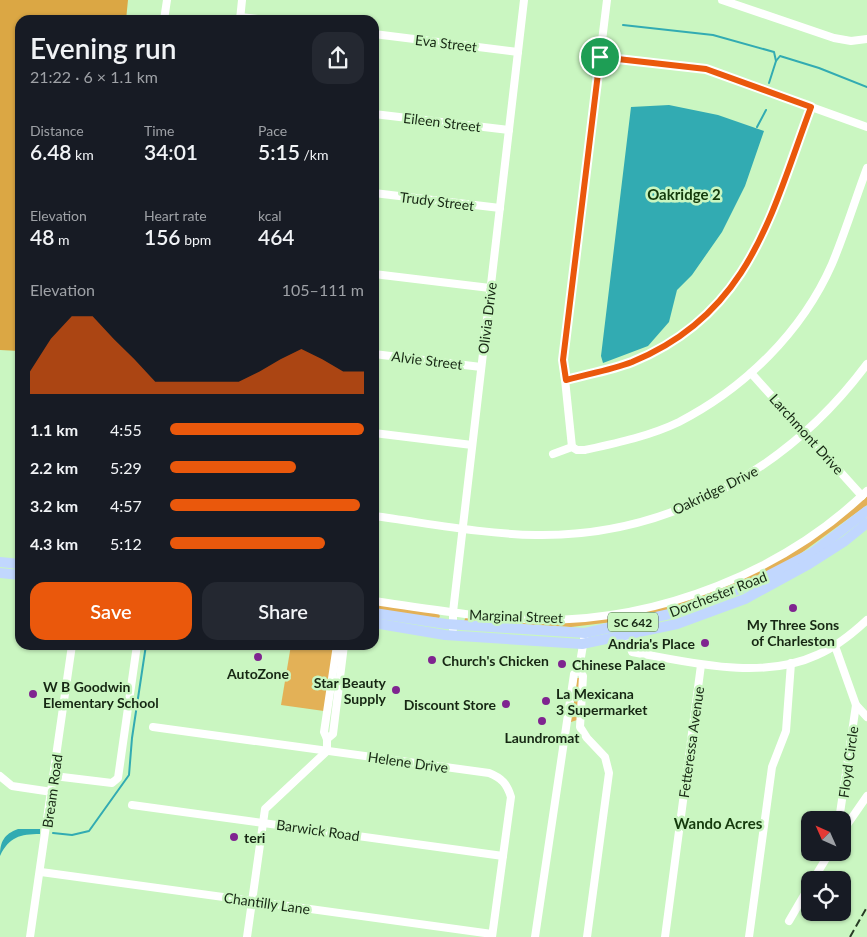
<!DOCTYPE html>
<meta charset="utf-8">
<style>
body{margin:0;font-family:Lato,sans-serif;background:#242831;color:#f1f3f6;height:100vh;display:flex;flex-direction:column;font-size:19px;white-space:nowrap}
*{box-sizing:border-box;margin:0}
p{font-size:16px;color:#9ea1a6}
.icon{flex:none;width:28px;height:28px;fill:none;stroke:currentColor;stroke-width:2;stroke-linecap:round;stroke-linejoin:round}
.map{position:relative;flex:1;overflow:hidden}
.drawer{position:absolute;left:15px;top:15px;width:364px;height:635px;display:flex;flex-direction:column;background:#171b24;border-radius:15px;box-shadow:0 1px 4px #0004}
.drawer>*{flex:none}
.needle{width:32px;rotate:315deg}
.controls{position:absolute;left:801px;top:811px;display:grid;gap:10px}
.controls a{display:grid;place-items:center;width:50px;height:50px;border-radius:10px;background:#171b24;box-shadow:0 1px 4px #0004;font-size:25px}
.pin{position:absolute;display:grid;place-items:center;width:42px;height:42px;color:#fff;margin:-21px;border:2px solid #fff;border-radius:50%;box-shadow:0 1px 5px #0007}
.round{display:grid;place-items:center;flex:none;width:52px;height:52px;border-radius:15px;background:#242831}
.headline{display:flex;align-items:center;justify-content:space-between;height:85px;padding:0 15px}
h1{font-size:28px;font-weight:600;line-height:38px}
.stats{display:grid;grid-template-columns:repeat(3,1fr);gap:8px;height:85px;padding:5px 15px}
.stats div{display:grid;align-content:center}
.stats b{font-size:21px;font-weight:600}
.stats small{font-size:14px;font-weight:400}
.stats p{font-size:14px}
.chart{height:140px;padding:10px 15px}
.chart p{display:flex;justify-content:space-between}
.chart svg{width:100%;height:90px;margin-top:5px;fill:#ea580c;opacity:.7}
.primary-button{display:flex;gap:10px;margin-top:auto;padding:10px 15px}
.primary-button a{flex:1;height:58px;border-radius:15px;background:#ea580c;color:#fff;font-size:20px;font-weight:600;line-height:58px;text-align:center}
.primary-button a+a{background:#242831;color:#f1f3f6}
ul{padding:0 15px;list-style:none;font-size:16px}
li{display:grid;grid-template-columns:80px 60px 1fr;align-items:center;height:38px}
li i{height:12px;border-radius:6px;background:#ea580c}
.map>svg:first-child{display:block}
.green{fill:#e3b157}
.forest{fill:#dba744}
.water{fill:#32abb2}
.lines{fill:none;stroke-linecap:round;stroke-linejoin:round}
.stream{stroke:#32abb2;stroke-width:2}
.minor{stroke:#fff;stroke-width:8}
.major{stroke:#c1d7fe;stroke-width:10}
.rail{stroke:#283c25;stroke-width:2;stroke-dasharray:8 4;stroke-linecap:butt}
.route-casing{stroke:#fff;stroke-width:10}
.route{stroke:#ea580c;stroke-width:6}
.poi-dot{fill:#7f2490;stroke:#caf6c1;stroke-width:2}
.labels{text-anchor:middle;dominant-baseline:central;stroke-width:5;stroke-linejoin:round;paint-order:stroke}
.shield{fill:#caf6c1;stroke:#4c6547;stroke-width:1}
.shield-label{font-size:12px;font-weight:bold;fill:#162713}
.street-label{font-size:14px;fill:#162713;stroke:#caf6c1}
.poi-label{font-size:14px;font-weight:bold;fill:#162713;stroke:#caf6c1;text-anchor:start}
.neighbourhood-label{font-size:15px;font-weight:bold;fill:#143a0c;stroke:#caf6c1}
</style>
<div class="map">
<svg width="867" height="937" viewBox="0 0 867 937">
<rect width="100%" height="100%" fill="#caf6c1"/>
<g class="green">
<polygon points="867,496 867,505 863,508 800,554 772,570 709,599 629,620 571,627 464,621 466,617 563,622 700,595 832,524"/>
<polygon points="374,604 438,613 440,616 439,618 374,611"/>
<polygon points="291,645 334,645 324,711 281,705"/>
<polygon points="577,678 580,678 577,720 571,722"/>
</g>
<polygon class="forest" points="0,0 128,0 126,20 20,20 20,351 0,350"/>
<g class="water">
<polygon points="669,105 718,115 764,131 745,186 722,232 692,275 677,290 669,322 648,346 603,363 601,356 631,107"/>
<path d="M 18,829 L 40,829 L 40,834 C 20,834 9,837 0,856 C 0,842 4,834 18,829 Z"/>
</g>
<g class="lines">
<g class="stream">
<polyline points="623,25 713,35 774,52 776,61"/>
<polyline points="769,83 776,61 780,56 819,68 867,87"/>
<polyline points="757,127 766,110"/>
<polyline points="53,833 72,835 89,831 129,775 132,738 146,645"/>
</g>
<g class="minor">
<polyline points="722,0 834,38 851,41 867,39"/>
<polyline points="240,17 266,20"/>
<polyline points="164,20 167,0"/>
<polyline points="240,20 242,0"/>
<polyline points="374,34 518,52"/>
<polyline points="600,57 706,69 867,127"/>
<polyline points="374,114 509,130"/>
<polyline points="374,193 500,208"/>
<polyline points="374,274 490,288"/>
<polyline points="374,354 481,367"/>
<polyline points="751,373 862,496"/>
<path d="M 566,380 C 588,374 611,370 632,362 C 749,315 772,214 811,107"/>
<polyline points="374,433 472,445"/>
<polyline points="572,447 563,360 607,0"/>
<path d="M 553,454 L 572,447 L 577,450 L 585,450 C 617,443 650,436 679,422 C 745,388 802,332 832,264 C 845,233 855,200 867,168"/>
<path d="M 374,516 C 427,523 482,534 536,535 C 669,537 789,469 867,364"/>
<path d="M 374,601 C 430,609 487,619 543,620 C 660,620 783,572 867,491"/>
<path d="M 624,624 L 632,652 C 689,662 761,681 817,655 C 836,647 852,634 867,620"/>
<polyline points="453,629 453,612 524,0"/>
<polyline points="835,646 856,705 839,820"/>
<polyline points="579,669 583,676 580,727 587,738 605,757 609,773 587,937"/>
<polyline points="856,705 867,717"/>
<path d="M 153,727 L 489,773 C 502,778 507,784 511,797 L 492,937"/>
<polyline points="327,739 333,734 344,645"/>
<polyline points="0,776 12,786 52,792"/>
<polyline points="54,776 112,783 118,778 137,645"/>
<polyline points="132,805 503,856"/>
<polyline points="842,832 867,796"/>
<polyline points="41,872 492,934"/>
<polyline points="813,880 830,852"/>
<polyline points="789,921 810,885"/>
<polyline points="30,937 72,645"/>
<polyline points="247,937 265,809 327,751 327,739 324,732 337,645"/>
<polyline points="535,937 574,674 579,669 585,633"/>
<polyline points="665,937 701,665"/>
<polyline points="749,937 772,767 786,731 791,663"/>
</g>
<g class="major">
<polyline points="0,562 20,564"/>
<polyline points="0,573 20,575"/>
<polyline points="374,613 446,624 585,633 674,613 750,585 812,553 867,511"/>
<polyline points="374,623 445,635 582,644 677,624 745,599 809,564 845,541 867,523"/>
</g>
<polyline class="rail" points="850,937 867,907"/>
</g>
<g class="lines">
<g class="route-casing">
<path id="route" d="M 600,57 L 706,69 L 811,107 C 771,214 750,314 632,362 C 611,370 588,374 566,380 L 563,360 Z"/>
</g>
<use href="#route" class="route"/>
</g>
<g class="poi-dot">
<circle cx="793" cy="608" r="5"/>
<circle cx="705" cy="643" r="5"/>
<circle cx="258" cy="657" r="5"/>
<circle cx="432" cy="660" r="5"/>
<circle cx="562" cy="664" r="5"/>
<circle cx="396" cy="690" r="5"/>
<circle cx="33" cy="694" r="5"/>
<circle cx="546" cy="701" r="5"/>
<circle cx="506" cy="704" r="5"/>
<circle cx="542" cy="721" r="5"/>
<circle cx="234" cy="837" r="5"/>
</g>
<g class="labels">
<rect class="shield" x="608" y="612.5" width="50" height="19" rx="4"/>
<g class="shield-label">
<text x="633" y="622">SC 642</text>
</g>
<g class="street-label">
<text transform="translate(446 43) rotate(7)">Eva Street</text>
<text transform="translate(442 122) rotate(7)">Eileen Street</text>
<text transform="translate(437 201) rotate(7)">Trudy Street</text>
<text transform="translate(487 318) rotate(-83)">Olivia Drive</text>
<text transform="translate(427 360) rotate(7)">Alvie Street</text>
<text transform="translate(807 434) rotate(48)">Larchmont Drive</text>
<text transform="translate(715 490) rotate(-26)">Oakridge Drive</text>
<text transform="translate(718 594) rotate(-21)">Dorchester Road</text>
<text transform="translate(516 616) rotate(2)">Marginal Street</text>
<text transform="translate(691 742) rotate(-82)">Fetteressa Avenue</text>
<text transform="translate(408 762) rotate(8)">Helene Drive</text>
<text transform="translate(848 762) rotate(-82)">Floyd Circle</text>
<text transform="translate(52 791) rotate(-82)">Bream Road</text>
<text transform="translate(318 830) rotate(8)">Barwick Road</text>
<text transform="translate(267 903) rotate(8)">Chantilly Lane</text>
</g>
<g class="poi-label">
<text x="793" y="624" text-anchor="middle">My Three Sons<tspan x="793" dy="16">of Charleston</tspan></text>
<text x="695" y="643" text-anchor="end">Andria's Place</text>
<text x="442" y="660">Church's Chicken</text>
<text x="572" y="664">Chinese Palace</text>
<text x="258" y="673" text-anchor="middle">AutoZone</text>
<text x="386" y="682" text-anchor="end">Star Beauty<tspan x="386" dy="16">Supply</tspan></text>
<text x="43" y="686">W B Goodwin<tspan x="43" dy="16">Elementary School</tspan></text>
<text x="556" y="693">La Mexicana<tspan x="556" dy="16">3 Supermarket</tspan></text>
<text x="496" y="704" text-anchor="end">Discount Store</text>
<text x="542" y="737" text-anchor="middle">Laundromat</text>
<text x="244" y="837">teri</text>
</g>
<g class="neighbourhood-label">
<text x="684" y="194">Oakridge 2</text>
<text x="718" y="823">Wando Acres</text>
</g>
</g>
</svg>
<div class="controls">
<a><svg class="needle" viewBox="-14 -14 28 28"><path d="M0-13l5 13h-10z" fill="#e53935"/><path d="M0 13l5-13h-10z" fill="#9ea1a6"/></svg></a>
<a><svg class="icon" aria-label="locate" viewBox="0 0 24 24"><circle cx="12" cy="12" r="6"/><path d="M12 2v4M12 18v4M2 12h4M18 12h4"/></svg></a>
</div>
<div class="pin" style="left:600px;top:57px;background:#1e9e55"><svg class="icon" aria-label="arrive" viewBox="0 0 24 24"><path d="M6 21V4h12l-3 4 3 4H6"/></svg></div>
<section class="drawer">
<div class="headline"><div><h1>Evening run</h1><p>21:22 · 6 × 1.1 km</p></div><a class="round"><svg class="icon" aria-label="share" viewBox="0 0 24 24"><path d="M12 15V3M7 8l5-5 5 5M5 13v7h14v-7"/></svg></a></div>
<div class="stats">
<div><p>Distance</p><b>6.48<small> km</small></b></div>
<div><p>Time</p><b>34:01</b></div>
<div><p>Pace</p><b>5:15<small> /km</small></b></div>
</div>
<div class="stats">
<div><p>Elevation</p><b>48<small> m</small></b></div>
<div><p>Heart rate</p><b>156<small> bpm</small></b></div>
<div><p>kcal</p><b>464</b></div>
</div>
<div class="chart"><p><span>Elevation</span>105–111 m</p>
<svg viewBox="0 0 160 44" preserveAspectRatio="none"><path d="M0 44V33L10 17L20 6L30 6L40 17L50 27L60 38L70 38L80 38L90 38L100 38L110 33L120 27L130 22L140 27L150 33L160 33V44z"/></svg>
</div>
<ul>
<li><b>1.1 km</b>4:55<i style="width:100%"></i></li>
<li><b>2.2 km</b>5:29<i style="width:65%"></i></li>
<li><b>3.2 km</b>4:57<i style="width:98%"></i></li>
<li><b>4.3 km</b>5:12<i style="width:80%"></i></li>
</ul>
<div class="primary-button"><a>Save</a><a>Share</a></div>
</section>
</div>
